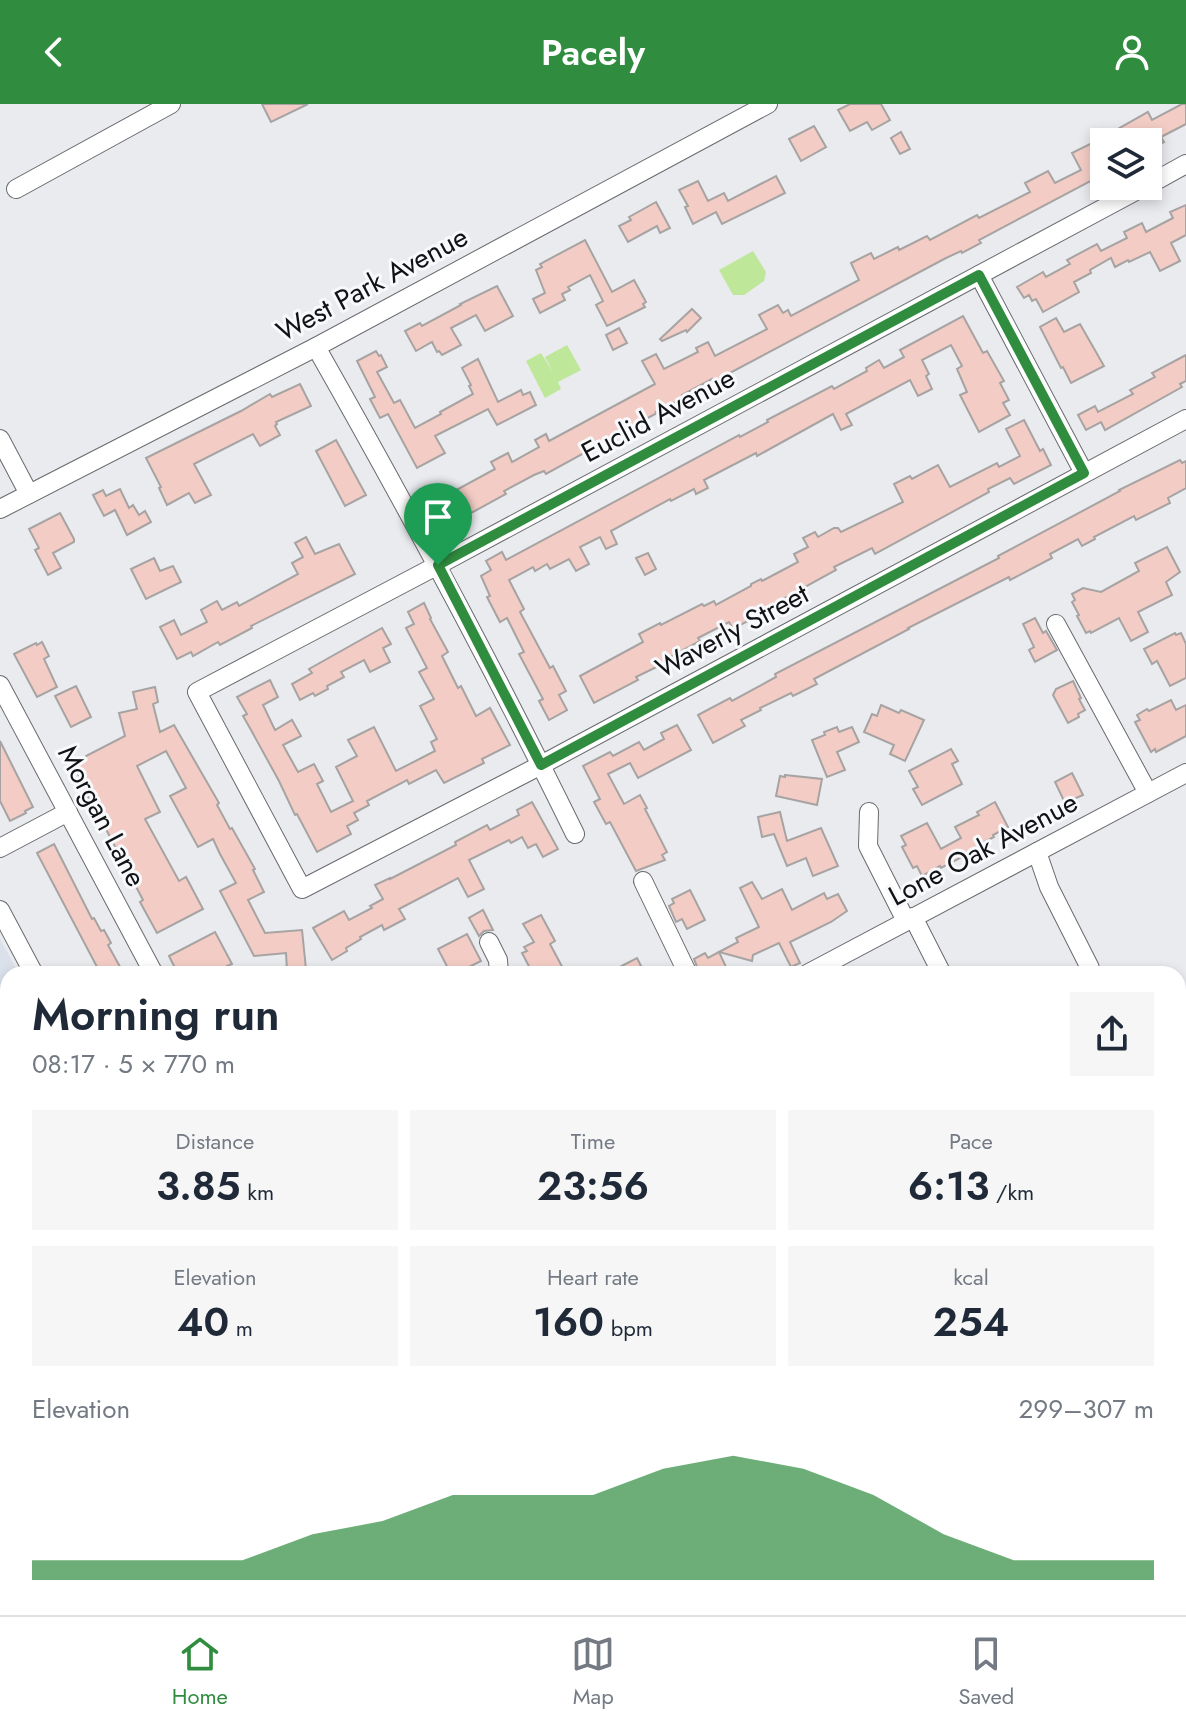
<!DOCTYPE html>
<meta charset="utf-8">
<style>
body{margin:0;font-family:Jost,sans-serif;background:#f6f6f7;color:#1f2937;height:100vh;display:flex;flex-direction:column;font-size:30px;white-space:nowrap}
*{box-sizing:border-box;margin:0}
p{font-size:26px;color:#747a83}
.icon{flex:none;width:44px;height:44px;fill:none;stroke:currentColor;stroke-width:2;stroke-linecap:round;stroke-linejoin:round}
.map{position:relative;flex:1;overflow:hidden}
.drawer{position:absolute;left:0px;top:862px;width:1186px;height:650px;display:flex;flex-direction:column;background:#fff;border-radius:24px 24px 0 0;box-shadow:0 4px 12px #0003}
.drawer>*{flex:none}
.fabs{position:absolute;left:1090px;top:24px;display:grid;gap:16px}
.fabs a{display:grid;place-items:center;width:72px;height:72px;border-radius:0px;background:#fff;box-shadow:0 4px 12px #0003;font-size:40px}
.pin{position:absolute;display:grid;place-items:center;width:68px;height:68px;color:#fff;margin:-82px -34px;border-radius:50% 50% 50% 0;rotate:-45deg;box-shadow:0 0 8px #0007}
.pin .icon{rotate:45deg}
.round{display:grid;place-items:center;flex:none;width:84px;height:84px;border-radius:0px;background:#f6f6f7}
.head{display:flex;align-items:center;justify-content:space-between;height:136px;padding:0 32px}
h1{font-size:44px;font-weight:600;line-height:60px}
.figures{display:grid;grid-template-columns:repeat(3,1fr);gap:12px;height:136px;padding:8px 32px}
.figures div{display:grid;align-content:center;border-radius:0px;background:#f6f6f7;text-align:center}
.figures b{font-size:40px;font-weight:600}
.figures small{font-size:22px;font-weight:400}
.figures p{font-size:22px}
.chart{height:224px;padding:16px 32px}
.chart p{display:flex;justify-content:space-between}
.chart svg{width:100%;height:144px;margin-top:8px;fill:#308d3f;opacity:.7}
header{display:flex;justify-content:space-between;align-items:center;height:104px;padding:0 32px;background:#308d3f;color:#fff;font-size:36px;font-weight:600}
.tab-bar{display:flex;justify-content:space-around;align-items:center;height:112px;border-top:2px solid #e0e1e3;background:#fff;font-size:22px;color:#747a83}
.tab-bar a{display:grid;justify-items:center;gap:4px}
.tab-bar .on{color:#308d3f}
.map>svg:first-child{display:block}
.built{fill:#dae1eb}
.green{fill:#bfe79a}
.forest{fill:#a0c87a}
.lines{fill:none;stroke-linecap:round;stroke-linejoin:round}
.stream{stroke:#2cb1c8;stroke-width:4}
.building{fill:#f3cdc5;stroke:#a7a3a2;stroke-width:2}
.minor-casing{stroke:#686a6d;stroke-width:20}
.minor{stroke:#fff;stroke-width:18}
.route-casing{stroke:#fff;stroke-width:16}
.route{stroke:#308d3f;stroke-width:10}
.labels{text-anchor:middle;dominant-baseline:central;stroke-width:6;stroke-linejoin:round;paint-order:stroke}
.street-label{font-size:28px;fill:#111213;stroke:#f7f9fc}
</style>
<header><svg class="icon" aria-label="back" viewBox="0 0 24 24"><path d="M15 5l-7 7 7 7"/></svg>Pacely<svg class="icon" aria-label="person" viewBox="0 0 24 24"><circle cx="12" cy="8" r="4"/><path d="M4 21q1-7 8-7t8 7"/></svg></header>
<div class="map">
<svg width="1186" height="1511" viewBox="0 0 1186 1511">
<rect width="100%" height="100%" fill="#e9ebef"/>
<polygon class="built" points="0,835 19,870 8,870 8,1044 0,1048"/>
<g class="green">
<polygon points="753,147 766,168 764,177 744,191 733,191 719,166"/>
<polygon points="567,241 581,266 558,278 561,285 545,294 526,257 541,249 553,268 545,253"/>
</g>
<g class="forest">
<polygon points="8,1455 8,1504 50,1504 28,1511 0,1511 0,1459"/>
<polygon points="169,1504 451,1504 454,1511 182,1511"/>
</g>
<g class="lines">
<g class="stream">
<polyline points="0,1498 8,1495"/>
<polyline points="229,1504 240,1511"/>
<polyline points="281,1511 309,1506 368,1508 377,1511"/>
</g>
</g>
<g class="building">
<polygon points="262,0 308,0 271,18"/>
<polygon points="850,0 881,0 890,16 872,26 867,18 850,27 838,6"/>
<polygon points="1182,0 1186,0 1186,20 1161,33 1164,38 1148,46 1148,38 1125,38 1118,25 1148,8 1152,16"/>
<polygon points="814,22 826,43 801,57 789,35"/>
<polygon points="901,28 910,45 900,50 891,34"/>
<polygon points="1090,40 1097,54 1104,51 1104,70 979,136 981,139 962,149 961,147 946,154 726,271 713,278 712,275 682,291 683,294 656,308 657,309 546,370 544,367 534,371 504,387 506,390 451,420 434,390 447,382 451,389 495,365 491,358 508,349 512,358 539,343 535,336 546,330 549,337 655,280 642,257 656,250 664,265 698,248 696,244 708,238 715,252 767,225 759,211 778,201 783,209 788,206 791,212 859,176 851,159 871,149 874,155 898,143 899,146 927,132 930,136 977,111 979,114 1030,88 1025,79 1048,67 1055,79 1081,66 1072,49"/>
<polygon points="776,72 785,89 722,120 716,108 693,120 685,103 688,102 679,86 698,77 708,97 724,89 728,97"/>
<polygon points="656,98 670,124 660,129 657,122 628,138 619,122 631,116 629,113"/>
<polygon points="1186,101 1186,131 1171,139 1180,157 1160,167 1150,148 1129,158 1128,156 1115,163 1111,154 1090,166 1091,169 1074,178 1079,188 1043,208 1036,195 1032,197 1029,191 1024,194 1017,183 1043,168 1046,173 1070,160 1067,156 1097,140 1101,147 1127,134 1124,128 1142,119 1146,128 1173,114 1170,108"/>
<polygon points="585,136 612,188 634,176 646,198 643,200 645,203 607,222 596,201 603,197 590,171 568,183 570,186 562,190 565,196 540,209 533,195 545,189 536,166 542,163 540,160"/>
<polygon points="497,182 513,212 485,227 476,211 451,224 461,241 442,251 439,247 437,248 432,238 416,247 405,227 420,219 422,222 461,201 460,200"/>
<polygon points="692,205 701,214 687,228 686,226 662,237 660,235"/>
<polygon points="963,212 983,249 987,247 1004,277 1000,279 1009,296 1003,299 1010,311 979,328 960,291 967,288 957,265 962,262 951,241 922,256 929,270 926,272 932,285 918,292 910,276 846,310 852,321 841,326 833,310 757,352 756,349 704,376 708,384 696,390 694,385 671,397 670,395 611,427 617,440 606,445 600,433 580,443 589,460 576,467 569,455 550,465 547,460 535,467 533,463 509,476 524,505 520,508 550,564 553,562 566,587 559,591 567,606 549,616 539,597 543,595 519,550 524,548 507,514 500,518 487,493 490,492 481,472 491,466 486,457 502,448 506,456 739,331 740,333 768,318 767,316 832,282 834,285 867,267 866,264 879,256 884,264 904,253 900,246"/>
<polygon points="1056,214 1064,228 1080,220 1104,262 1071,279 1063,263 1061,264 1040,223"/>
<polygon points="619,224 627,239 613,246 606,231"/>
<polygon points="376,247 379,252 381,251 387,263 377,268 394,299 400,296 415,324 441,310 440,308 473,290 469,282 471,281 462,264 478,255 498,298 521,286 523,291 530,288 536,301 497,321 488,305 435,332 445,349 417,364 388,310 380,314 370,295 375,293 357,257"/>
<polygon points="1186,251 1186,277 1180,280 1182,283 1105,326 1101,318 1086,326 1078,311 1095,302 1098,308 1133,290 1130,286 1155,273 1152,269"/>
<polygon points="300,280 311,302 276,318 277,320 275,322 280,331 260,342 253,330 194,360 211,391 195,399 189,389 167,401 159,384 161,383 146,354 241,307 270,290 272,293"/>
<polygon points="1024,316 1040,347 1043,345 1051,361 1014,380 1010,374 988,385 989,388 875,450 872,444 834,463 836,466 774,500 776,502 733,525 729,518 698,534 700,537 670,553 671,556 636,573 638,576 594,599 580,572 643,538 639,530 660,519 661,521 702,500 704,502 714,497 716,501 751,482 751,480 761,475 762,477 798,458 794,450 808,443 803,434 815,428 818,433 834,424 838,424 841,428 903,398 894,380 910,372 912,375 938,361 950,383 997,359 999,363 1020,352 1006,325"/>
<polygon points="336,336 366,391 345,402 316,347"/>
<polygon points="1180,356 1182,359 1186,357 1186,384 1168,394 1170,399 1136,416 1134,412 1094,433 1095,435 1082,442 1078,435 1050,450 1052,454 1010,476 1009,473 908,524 909,525 814,575 817,580 793,592 791,589 760,604 761,606 741,616 745,622 713,639 698,611 730,594 732,597 776,573 775,570 999,454 998,452 1120,387 1119,386"/>
<polygon points="120,385 129,404 133,401 139,411 145,407 151,418 127,431 115,406 104,412 93,391 103,386 106,392"/>
<polygon points="60,409 74,435 74,438 53,449 61,464 48,471 35,446 39,444 29,425"/>
<polygon points="306,433 315,450 339,440 355,470 251,522 252,524 220,541 218,538 193,552 191,548 177,555 160,523 174,516 181,531 207,518 201,506 217,497 222,506 237,498 239,502 298,470 292,459 303,453 295,439"/>
<polygon points="1167,443 1180,468 1166,478 1172,491 1138,508 1148,528 1131,537 1119,514 1091,529 1090,527 1086,529 1077,512 1079,511 1072,498 1075,496 1072,490 1083,484 1101,488 1139,467 1135,459"/>
<polygon points="648,449 656,465 645,471 636,454"/>
<polygon points="154,454 160,467 173,462 181,478 146,495 131,465"/>
<polygon points="424,499 431,514 430,515 448,548 442,552 458,584 461,582 476,612 490,604 510,641 482,655 484,659 444,679 436,666 409,680 407,676 367,697 369,701 354,709 358,716 347,722 351,730 317,748 297,710 295,711 279,677 251,626 243,612 247,610 237,593 270,576 278,593 263,601 275,626 292,616 301,632 283,641 298,668 314,660 323,677 317,680 331,708 353,697 336,663 357,652 348,636 374,623 396,667 435,647 431,638 437,635 420,602 434,595 419,568 427,564 406,524 414,520 408,508"/>
<polygon points="1035,514 1043,529 1046,527 1057,546 1035,558 1029,546 1034,543 1023,520"/>
<polygon points="382,524 391,540 383,544 390,558 370,568 364,556 341,568 344,573 327,582 328,585 315,592 313,589 300,596 292,580 312,569 309,565"/>
<polygon points="1175,529 1176,531 1181,529 1186,540 1186,574 1170,582 1157,557 1152,560 1144,545"/>
<polygon points="42,538 49,552 44,555 57,583 37,593 14,550 36,539 37,541"/>
<polygon points="1073,577 1081,594 1079,595 1085,606 1078,610 1079,613 1068,619 1053,591 1056,585"/>
<polygon points="76,582 91,613 71,623 55,592"/>
<polygon points="155,583 158,598 153,600 160,628 174,621 219,699 217,701 230,725 232,724 255,765 253,766 264,788 248,796 265,829 302,826 306,865 287,867 286,849 254,852 220,787 236,779 220,750 213,735 198,743 170,692 186,684 166,647 137,662 160,708 145,715 179,777 186,773 203,805 157,829 140,798 143,796 97,708 95,709 74,661 84,656 86,652 125,632 119,609 137,605 133,588"/>
<polygon points="1171,596 1176,606 1186,601 1186,632 1156,648 1155,645 1151,648 1135,618 1140,616 1137,611 1147,605 1149,607"/>
<polygon points="881,601 899,609 901,606 924,616 905,657 890,650 894,641 864,628 872,610 877,612"/>
<polygon points="677,621 691,646 638,674 630,659 608,670 624,700 640,691 647,704 645,705 667,748 662,751 665,756 636,767 610,718 606,720 594,698 600,695 583,662 610,648 613,652 639,638 644,646 664,635 661,629"/>
<polygon points="837,623 839,628 852,623 859,638 837,648 845,666 827,673 812,636 825,631 824,628"/>
<polygon points="0,637 33,703 25,707 26,709 10,717 0,697"/>
<polygon points="951,645 958,657 952,660 962,680 922,701 913,685 918,683 909,667"/>
<polygon points="1072,669 1083,691 1065,699 1055,678"/>
<polygon points="785,671 822,675 817,701 776,692 780,672 785,673"/>
<polygon points="532,698 558,745 543,753 536,740 528,744 522,733 511,739 509,736 469,756 484,785 468,793 458,774 399,805 405,815 384,826 382,821 360,833 361,835 346,844 347,847 332,856 313,824 344,807 349,816 372,804 370,802 383,795 375,781 390,774 390,775 456,741 455,738 487,721 490,726 519,711 517,706"/>
<polygon points="995,698 1008,723 993,731 994,733 984,738 985,741 941,764 940,762 922,772 917,762 913,764 902,743 906,741 901,732 927,719 941,745 961,734 955,723 979,711 977,708"/>
<polygon points="780,708 787,737 821,724 838,762 813,772 806,754 787,762 774,730 762,733 758,713"/>
<polygon points="54,740 92,815 94,814 101,827 104,826 111,839 108,841 124,870 102,870 96,861 37,749"/>
<polygon points="752,778 762,795 782,785 792,806 824,789 827,795 838,790 847,807 831,818 790,838 800,859 791,863 779,839 753,851 752,857 719,848 738,838 736,834 759,823 740,784"/>
<polygon points="690,786 705,816 687,825 682,815 676,818 669,802 674,799 672,795"/>
<polygon points="483,806 493,826 484,827 479,832 469,814"/>
<polygon points="541,811 555,837 550,840 566,870 533,870 522,849 527,847 524,843 534,838 523,820"/>
<polygon points="215,828 232,860 227,862 231,870 178,870 169,852"/>
<polygon points="467,830 481,857 463,866 465,870 451,870 438,845"/>
<polygon points="719,848 726,863 711,870 700,870 694,855 705,849 708,854"/>
<polygon points="637,854 645,870 606,870"/>
</g>
<g class="lines">
<g class="minor-casing">
<g id="minor">
<polyline points="1148,81 1186,60"/>
<polyline points="1145,82 438,461 197,588 302,785 541,661 1186,315"/>
<polyline points="16,85 171,0"/>
<polyline points="979,171 1084,369"/>
<path d="M 316,243 C 407,403 494,565 575,730"/>
<polyline points="0,335 29,390"/>
<polyline points="0,405 316,243 768,0"/>
<polyline points="1056,520 1148,689"/>
<polyline points="0,581 154,870"/>
<polyline points="869,708 868,742 906,817"/>
<polyline points="0,744 68,708"/>
<polyline points="1037,748 1049,783 1090,864"/>
<polyline points="643,777 688,870"/>
<polyline points="0,806 34,870"/>
<polyline points="913,813 942,870"/>
<polyline points="489,838 498,856 499,870"/>
<polyline points="807,870 1186,669"/>
<polyline points="1178,1177 1186,1173"/>
<polyline points="0,1250 8,1247"/>
<polyline points="1178,1419 1186,1416"/>
<polyline points="539,1504 539,1511"/>
<polyline points="513,1511 518,1504"/>
<polyline points="1109,1511 1110,1504"/>
</g>
</g>
<use href="#minor" class="minor"/>
</g>
<g class="lines">
<g class="route-casing">
<polygon id="route" points="979,171 1084,369 541,661 438,461"/>
</g>
<use href="#route" class="route"/>
</g>
<g class="labels">
<g class="street-label">
<text transform="translate(372 180) rotate(-28)">West Park Avenue</text>
<text transform="translate(658 311) rotate(-28)">Euclid Avenue</text>
<text transform="translate(732 527) rotate(-28)">Waverly Street</text>
<text transform="translate(102 712) rotate(62)">Morgan Lane</text>
<text transform="translate(983 745) rotate(-28)">Lone Oak Avenue</text>
</g>
</g>
</svg>
<div class="fabs">
<a><svg class="icon" aria-label="layers" viewBox="0 0 24 24"><path d="M12 4l9 5-9 5-9-5zM3 14l9 5 9-5"/></svg></a>
</div>
<div class="pin" style="left:438px;top:461px;background:#1e9e55"><svg class="icon" aria-label="arrive" viewBox="0 0 24 24"><path d="M6 21V4h12l-3 4 3 4H6"/></svg></div>
<section class="drawer">
<div class="head"><div><h1>Morning run</h1><p>08:17 · 5 × 770 m</p></div><a class="round"><svg class="icon" aria-label="share" viewBox="0 0 24 24"><path d="M12 15V3M7 8l5-5 5 5M5 13v7h14v-7"/></svg></a></div>
<div class="figures">
<div><p>Distance</p><b>3.85<small> km</small></b></div>
<div><p>Time</p><b>23:56</b></div>
<div><p>Pace</p><b>6:13<small> /km</small></b></div>
</div>
<div class="figures">
<div><p>Elevation</p><b>40<small> m</small></b></div>
<div><p>Heart rate</p><b>160<small> bpm</small></b></div>
<div><p>kcal</p><b>254</b></div>
</div>
<div class="chart"><p><span>Elevation</span>299–307 m</p>
<svg viewBox="0 0 160 44" preserveAspectRatio="none"><path d="M0 44V38L10 38L20 38L30 38L40 30L50 26L60 18L70 18L80 18L90 10L100 6L110 10L120 18L130 30L140 38L150 38L160 38V44z"/></svg>
</div>
</section>
</div>
<nav class="tab-bar">
<a class="on"><svg class="icon" aria-label="home" viewBox="0 0 24 24"><path d="M3 11l9-7 9 7M6 9v11h12V9"/></svg>Home</a>
<a><svg class="icon" aria-label="map" viewBox="0 0 24 24"><path d="M3 6l6-2 6 2 6-2v14l-6 2-6-2-6 2zM9 4v14M15 6v14"/></svg>Map</a>
<a><svg class="icon" aria-label="saved" viewBox="0 0 24 24"><path d="M7 4h10v16l-5-4-5 4z"/></svg>Saved</a>
</nav>
